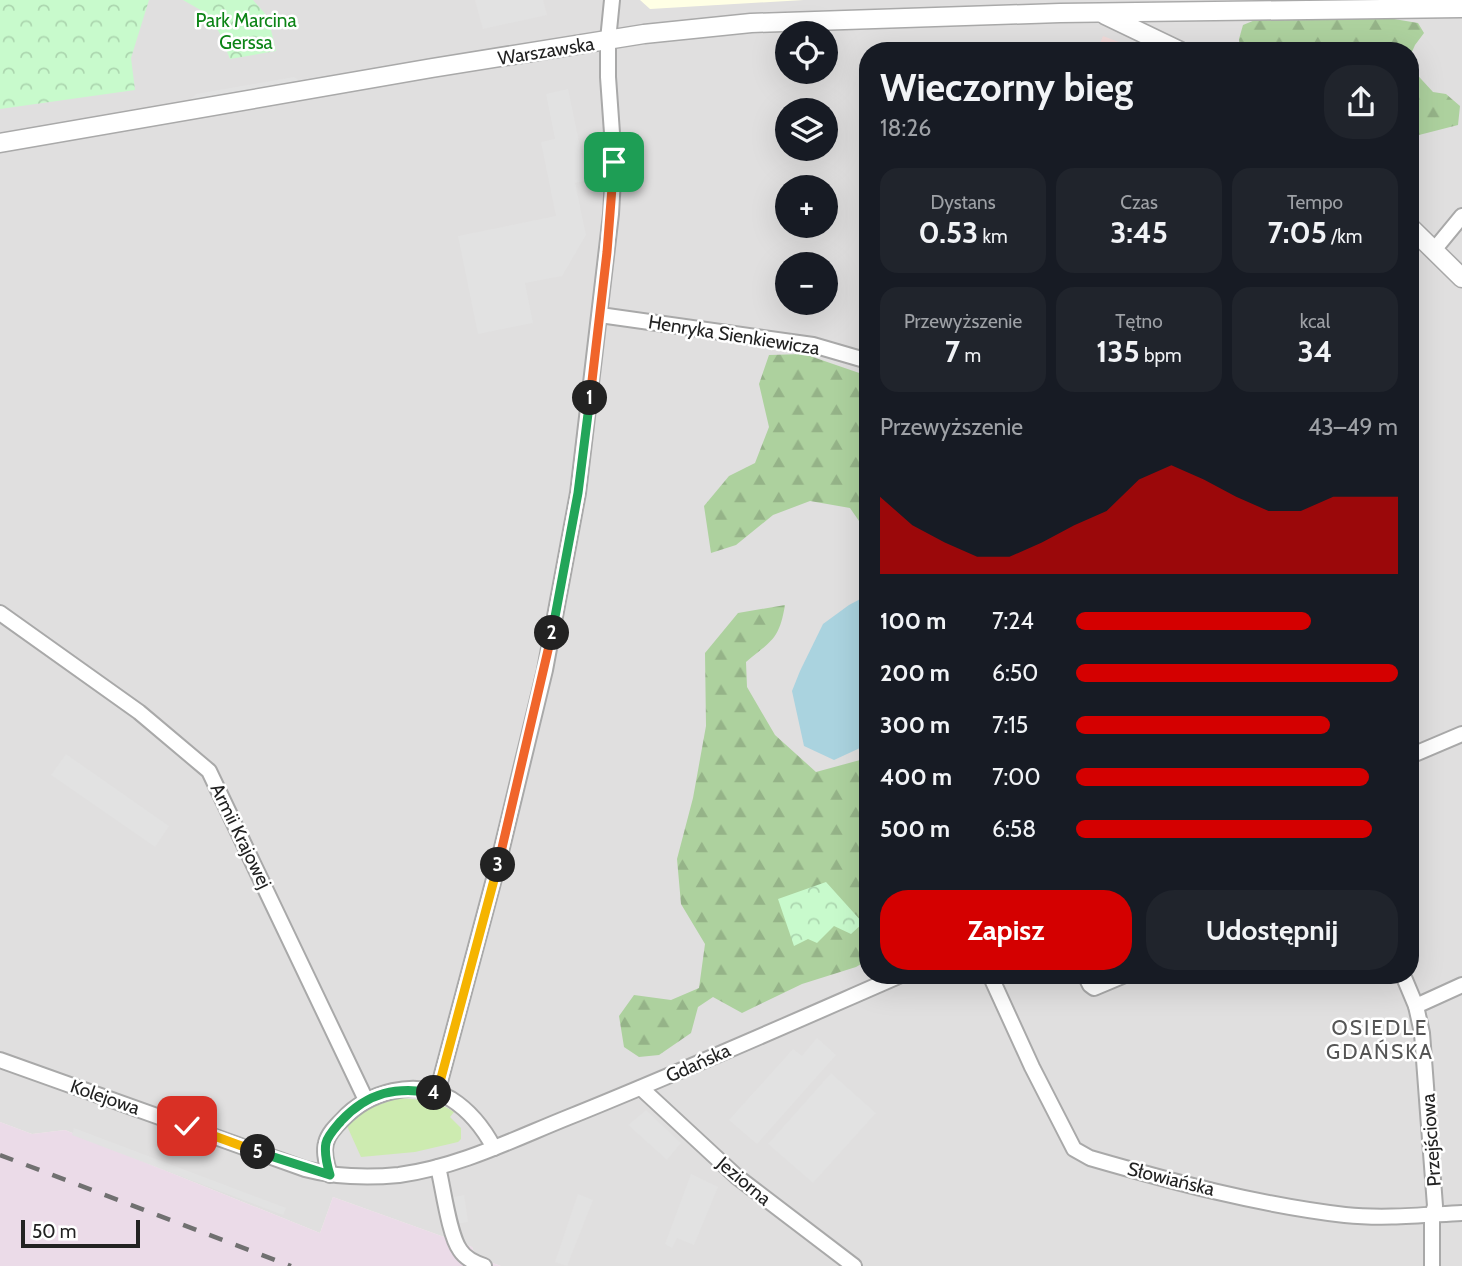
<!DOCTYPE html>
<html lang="pl">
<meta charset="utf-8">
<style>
body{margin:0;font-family:Cabin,sans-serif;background:#20242c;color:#f1f3f6;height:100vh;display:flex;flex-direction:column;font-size:26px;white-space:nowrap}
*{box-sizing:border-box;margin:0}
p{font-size:23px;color:#9ea1a6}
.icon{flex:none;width:38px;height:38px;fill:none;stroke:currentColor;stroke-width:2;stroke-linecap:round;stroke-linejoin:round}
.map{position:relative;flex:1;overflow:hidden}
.side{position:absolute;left:859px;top:42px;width:560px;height:942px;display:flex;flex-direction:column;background:#171b24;border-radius:28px;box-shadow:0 7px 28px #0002}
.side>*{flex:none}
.controls{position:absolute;left:775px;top:21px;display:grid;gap:14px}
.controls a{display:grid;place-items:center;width:63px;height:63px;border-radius:50%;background:#171b24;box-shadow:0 7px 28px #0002;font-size:35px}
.scale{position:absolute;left:21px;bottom:18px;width:119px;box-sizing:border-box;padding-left:7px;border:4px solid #222;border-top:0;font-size:19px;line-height:24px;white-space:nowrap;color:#222;-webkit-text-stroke:5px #fff;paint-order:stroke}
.pin{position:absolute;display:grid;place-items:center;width:60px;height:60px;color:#fff;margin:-30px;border-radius:14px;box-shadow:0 4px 10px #0006}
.km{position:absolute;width:35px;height:35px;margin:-18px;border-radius:50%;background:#222;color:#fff;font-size:19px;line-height:35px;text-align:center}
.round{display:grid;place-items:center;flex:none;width:74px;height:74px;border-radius:28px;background:#20242c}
.headline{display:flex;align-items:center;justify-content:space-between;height:119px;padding:0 21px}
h1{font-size:38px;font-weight:800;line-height:52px}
.figures{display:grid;grid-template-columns:repeat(3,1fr);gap:10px;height:119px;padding:7px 21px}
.figures div{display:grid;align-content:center;border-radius:18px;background:#20242c;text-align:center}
.figures b{font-size:30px;font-weight:800}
.figures small{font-size:19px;font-weight:400}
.figures p{font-size:19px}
.chart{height:196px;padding:14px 21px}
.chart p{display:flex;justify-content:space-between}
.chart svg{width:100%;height:126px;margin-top:7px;fill:#d40000;opacity:.7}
.button{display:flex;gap:14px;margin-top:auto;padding:14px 21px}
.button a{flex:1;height:80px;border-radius:28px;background:#d40000;color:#fff;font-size:28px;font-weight:800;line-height:80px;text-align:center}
.button a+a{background:#20242c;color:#f1f3f6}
ul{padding:0 21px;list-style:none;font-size:23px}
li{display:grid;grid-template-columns:112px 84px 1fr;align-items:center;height:52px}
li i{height:18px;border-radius:9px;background:#d40000}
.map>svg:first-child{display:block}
.residential{fill:#e0dfdf;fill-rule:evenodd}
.commercial{fill:#f2dad9}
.education{fill:#ffffe5}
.railway{fill:#ebdbe8}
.grass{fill:#cdebb0}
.forest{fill:url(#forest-firs)}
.park{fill:url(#park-crowns)}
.parking{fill:#e2e2e2}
.water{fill:#aad3df}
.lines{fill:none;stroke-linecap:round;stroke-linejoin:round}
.minor-casing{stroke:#a9a9a9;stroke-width:18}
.tertiary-casing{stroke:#a9a9a9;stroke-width:21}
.minor{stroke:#fff;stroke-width:14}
.tertiary{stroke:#fff;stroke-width:18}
.rail{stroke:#707070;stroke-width:4.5;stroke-dasharray:14 14;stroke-linecap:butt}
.split-1-casing{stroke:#fff;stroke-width:14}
.split-2-casing{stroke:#fff;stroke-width:14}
.split-3-casing{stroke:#fff;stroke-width:14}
.split-4-casing{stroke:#fff;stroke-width:14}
.split-5-casing{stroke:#fff;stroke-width:14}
.split-6-casing{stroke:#fff;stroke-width:14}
.split-1{stroke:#f0652b;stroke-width:9}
.split-2{stroke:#22a559;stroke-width:9}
.split-3{stroke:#f0652b;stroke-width:9}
.split-4{stroke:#f5b400;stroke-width:9}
.split-5{stroke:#22a559;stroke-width:9}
.split-6{stroke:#f5b400;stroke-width:9}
.labels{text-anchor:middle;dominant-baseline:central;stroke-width:5;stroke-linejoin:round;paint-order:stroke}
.park-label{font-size:19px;fill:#0c8416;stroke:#fff}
.street-label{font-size:19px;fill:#222;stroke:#fff}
.neighbourhood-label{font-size:21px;letter-spacing:2px;fill:#555;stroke:#fff}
</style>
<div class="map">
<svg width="1462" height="1266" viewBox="0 0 1462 1266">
<defs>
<pattern id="forest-firs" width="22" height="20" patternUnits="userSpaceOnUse" patternTransform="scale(1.75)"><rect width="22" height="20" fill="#add19e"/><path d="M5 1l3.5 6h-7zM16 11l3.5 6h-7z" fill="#95b388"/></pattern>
<pattern id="park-crowns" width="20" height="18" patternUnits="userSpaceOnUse" patternTransform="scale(1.75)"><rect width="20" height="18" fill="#c8facc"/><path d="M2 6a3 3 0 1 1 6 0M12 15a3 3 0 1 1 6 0" fill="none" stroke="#acd6af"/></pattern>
</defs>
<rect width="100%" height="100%" fill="#f2efe9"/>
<path class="residential" d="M 0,0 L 1462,0 L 1462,1266 L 501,1266 L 476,1257 L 472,1247 L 333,1197 L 320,1233 L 65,1130 L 32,1134 L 0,1122 ZM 788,33 L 826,33 L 826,72 L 788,72 ZM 868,51 L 1410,51 L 1410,975 L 868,975 ZM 788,110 L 826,110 L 826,149 L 788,149 ZM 788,187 L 826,187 L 826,226 L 788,226 ZM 788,264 L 826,264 L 826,303 L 788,303 Z"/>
<polygon class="commercial" points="1103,36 1143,51 1097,51"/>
<polygon class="education" points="640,0 804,0 650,9"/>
<polygon class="railway" points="0,1122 32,1134 65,1130 320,1233 333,1197 472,1247 476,1257 501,1266 0,1266"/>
<path class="grass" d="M 398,1098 C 417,1099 437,1100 454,1112 L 450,1117 L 461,1128 L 461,1139 L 458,1142 L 415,1152 L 361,1157 L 347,1126 L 361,1111 Z"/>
<g class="forest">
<polygon points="1314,16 1388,18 1418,23 1424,33 1415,45 1411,54 1410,51 1240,51 1239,39 1243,25 1260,18"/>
<polygon points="1411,68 1433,92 1446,94 1460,106 1458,125 1419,135 1411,142"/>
<polygon points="804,354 868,376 868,534 850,508 810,501 773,515 736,545 711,553 704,506 729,476 755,463 769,427 759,384 769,355"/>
<path d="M 785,605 C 779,640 772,640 746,662 L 747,687 L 775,735 L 816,772 L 860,760 L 868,755 L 868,960 L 856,967 L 802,984 L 742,1013 L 713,997 L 698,1007 L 691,1033 L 659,1055 L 639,1057 L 624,1047 L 619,1016 L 634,995 L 671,1000 L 699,988 L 705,944 L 681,904 L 677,859 L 693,798 L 706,726 L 705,653 L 738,613 Z"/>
</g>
<g class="park">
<polygon points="0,0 149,0 131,58 135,90 0,109"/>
<polygon points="183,0 253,0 268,17 276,51 230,59 219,32 204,12"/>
<polygon points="826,882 863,923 851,934 834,926 817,943 808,939 794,946 778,899"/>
</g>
<g class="parking">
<polygon points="475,0 543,0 547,15 483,29"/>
<polygon points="294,77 300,81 190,100 196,94"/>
<polygon points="568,89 587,180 575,183 586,235 562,276 525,283 533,323 478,334 458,236 556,216 541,142 555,139 546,94"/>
<polygon points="66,754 169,826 155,847 51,775"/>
<polygon points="817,1038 836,1055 757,1144 729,1120 793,1049 802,1056"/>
<polygon points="831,1073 876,1113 813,1183 768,1144"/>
<polygon points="646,1110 681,1143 667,1160 628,1125"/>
<polygon points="74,1128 286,1208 283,1215 72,1135"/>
<polygon points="691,1174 718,1187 694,1245 677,1238 672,1248 665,1244"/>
<polygon points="578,1194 593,1200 567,1266 555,1262"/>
<polygon points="464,1195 468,1222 457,1224 453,1197"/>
</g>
<polygon class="water" points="866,596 868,596 868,738 860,748 834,760 804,746 792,691 800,671 823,624 849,605"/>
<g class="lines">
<g class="minor-casing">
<g id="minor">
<polyline points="1434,250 1462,216"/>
<polyline points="600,315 813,345 868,361"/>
<polyline points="0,613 139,712 209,771 366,1100"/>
<polyline points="1410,756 1462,734"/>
<path d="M 990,975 L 1032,1067 L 1074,1149 L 1090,1158 C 1173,1182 1259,1205 1345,1215 C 1384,1219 1423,1215 1462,1213"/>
<polyline points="1085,975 1090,985 1094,988 1125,975"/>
<polyline points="1403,975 1416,1006 1422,1033 1435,1206 1432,1215 1432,1266"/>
<polyline points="1416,1006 1462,985"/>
<path d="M 0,1060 L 305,1169 C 335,1177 367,1178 399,1175 C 459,1167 514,1139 569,1117 C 681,1072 791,1023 901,975"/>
<polyline points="641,1088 736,1176 854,1266"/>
<polyline points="437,1093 498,864 545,670 578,493 611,214 614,161 608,77 608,40 612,0"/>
<path d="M 438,1167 C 443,1187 449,1235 460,1250 C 465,1258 475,1263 484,1266"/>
<path d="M 330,1175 C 327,1166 323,1153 326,1143 C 328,1134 336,1126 342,1120 C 368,1092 415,1078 451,1099 C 470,1111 484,1129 494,1148"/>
</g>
</g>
<g class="tertiary-casing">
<g id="tertiary">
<polyline points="1105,15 1180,51"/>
<polyline points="0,143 432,68 644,34 751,23 1060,13 1462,8"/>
<polyline points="1410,227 1462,278"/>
</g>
</g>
<use href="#minor" class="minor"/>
<use href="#tertiary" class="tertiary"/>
<polyline class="rail" points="0,1155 291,1266"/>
</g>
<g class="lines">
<g class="split-1-casing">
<polyline id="split-1" points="590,398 607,252 614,162"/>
</g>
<g class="split-2-casing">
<polyline id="split-2" points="552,633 578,493 590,398"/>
</g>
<g class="split-3-casing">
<polyline id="split-3" points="498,865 552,633"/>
</g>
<g class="split-4-casing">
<polyline id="split-4" points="434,1093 437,1093 498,865"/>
</g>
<g class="split-5-casing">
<path id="split-5" d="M 258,1152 L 330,1175 C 327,1165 324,1153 326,1143 C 328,1135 336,1127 341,1121 C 368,1092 397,1086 434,1093"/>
</g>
<g class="split-6-casing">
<polyline id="split-6" points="187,1126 258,1152"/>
</g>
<use href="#split-1" class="split-1"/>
<use href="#split-2" class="split-2"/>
<use href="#split-3" class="split-3"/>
<use href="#split-4" class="split-4"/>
<use href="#split-5" class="split-5"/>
<use href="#split-6" class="split-6"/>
</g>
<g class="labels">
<g class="park-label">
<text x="246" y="20">Park Marcina<tspan x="246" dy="22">Gerssa</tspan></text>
</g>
<g class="street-label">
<text transform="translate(546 51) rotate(-9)">Warszawska</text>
<text transform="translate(734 335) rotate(9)">Henryka Sienkiewicza</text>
<text transform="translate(241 836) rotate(64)">Armii Krajowej</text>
<text transform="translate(698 1063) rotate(-24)">Gdańska</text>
<text transform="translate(105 1097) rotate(19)">Kolejowa</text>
<text transform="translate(1431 1140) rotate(-94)">Przejściowa</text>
<text transform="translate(1171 1179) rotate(14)">Słowiańska</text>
<text transform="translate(744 1181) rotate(40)">Jeziorna</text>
</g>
<g class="neighbourhood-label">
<text x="1380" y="1027">OSIEDLE<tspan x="1380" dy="24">GDAŃSKA</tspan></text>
</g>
</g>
</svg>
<div class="controls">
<a><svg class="icon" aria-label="locate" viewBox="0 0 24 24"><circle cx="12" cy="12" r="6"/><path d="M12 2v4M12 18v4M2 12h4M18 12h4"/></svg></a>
<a><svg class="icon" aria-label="layers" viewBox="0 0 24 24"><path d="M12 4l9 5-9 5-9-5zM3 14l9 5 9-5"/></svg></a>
<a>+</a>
<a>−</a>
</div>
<div class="scale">50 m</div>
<div class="pin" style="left:614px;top:162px;background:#1e9e55"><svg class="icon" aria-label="arrive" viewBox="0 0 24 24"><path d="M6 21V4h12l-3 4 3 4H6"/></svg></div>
<div class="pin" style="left:187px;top:1126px;background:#d93025"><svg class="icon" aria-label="check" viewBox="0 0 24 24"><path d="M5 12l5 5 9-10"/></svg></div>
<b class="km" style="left:590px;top:398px">1</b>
<b class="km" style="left:552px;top:633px">2</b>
<b class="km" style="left:498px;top:865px">3</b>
<b class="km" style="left:434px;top:1093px">4</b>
<b class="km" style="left:258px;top:1152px">5</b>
<section class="side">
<div class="headline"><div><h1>Wieczorny bieg</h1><p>18:26</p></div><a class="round"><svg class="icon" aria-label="share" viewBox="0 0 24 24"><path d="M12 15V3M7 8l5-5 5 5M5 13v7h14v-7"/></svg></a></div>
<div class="figures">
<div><p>Dystans</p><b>0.53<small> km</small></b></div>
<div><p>Czas</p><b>3:45</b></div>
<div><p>Tempo</p><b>7:05<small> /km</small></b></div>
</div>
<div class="figures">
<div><p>Przewyższenie</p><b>7<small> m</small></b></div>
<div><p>Tętno</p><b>135<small> bpm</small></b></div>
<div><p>kcal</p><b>34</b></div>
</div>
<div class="chart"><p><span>Przewyższenie</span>43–49 m</p>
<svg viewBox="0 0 160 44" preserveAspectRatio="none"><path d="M0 44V17L10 27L20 33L30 38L40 38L50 33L60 27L70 22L80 11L90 6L100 11L110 17L120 22L130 22L140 17L150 17L160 17V44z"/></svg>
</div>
<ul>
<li><b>100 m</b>7:24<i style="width:73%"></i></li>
<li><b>200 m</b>6:50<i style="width:100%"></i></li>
<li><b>300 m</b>7:15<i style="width:79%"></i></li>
<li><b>400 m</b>7:00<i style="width:91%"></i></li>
<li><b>500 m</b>6:58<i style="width:92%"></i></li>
</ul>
<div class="button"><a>Zapisz</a><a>Udostępnij</a></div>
</section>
</div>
